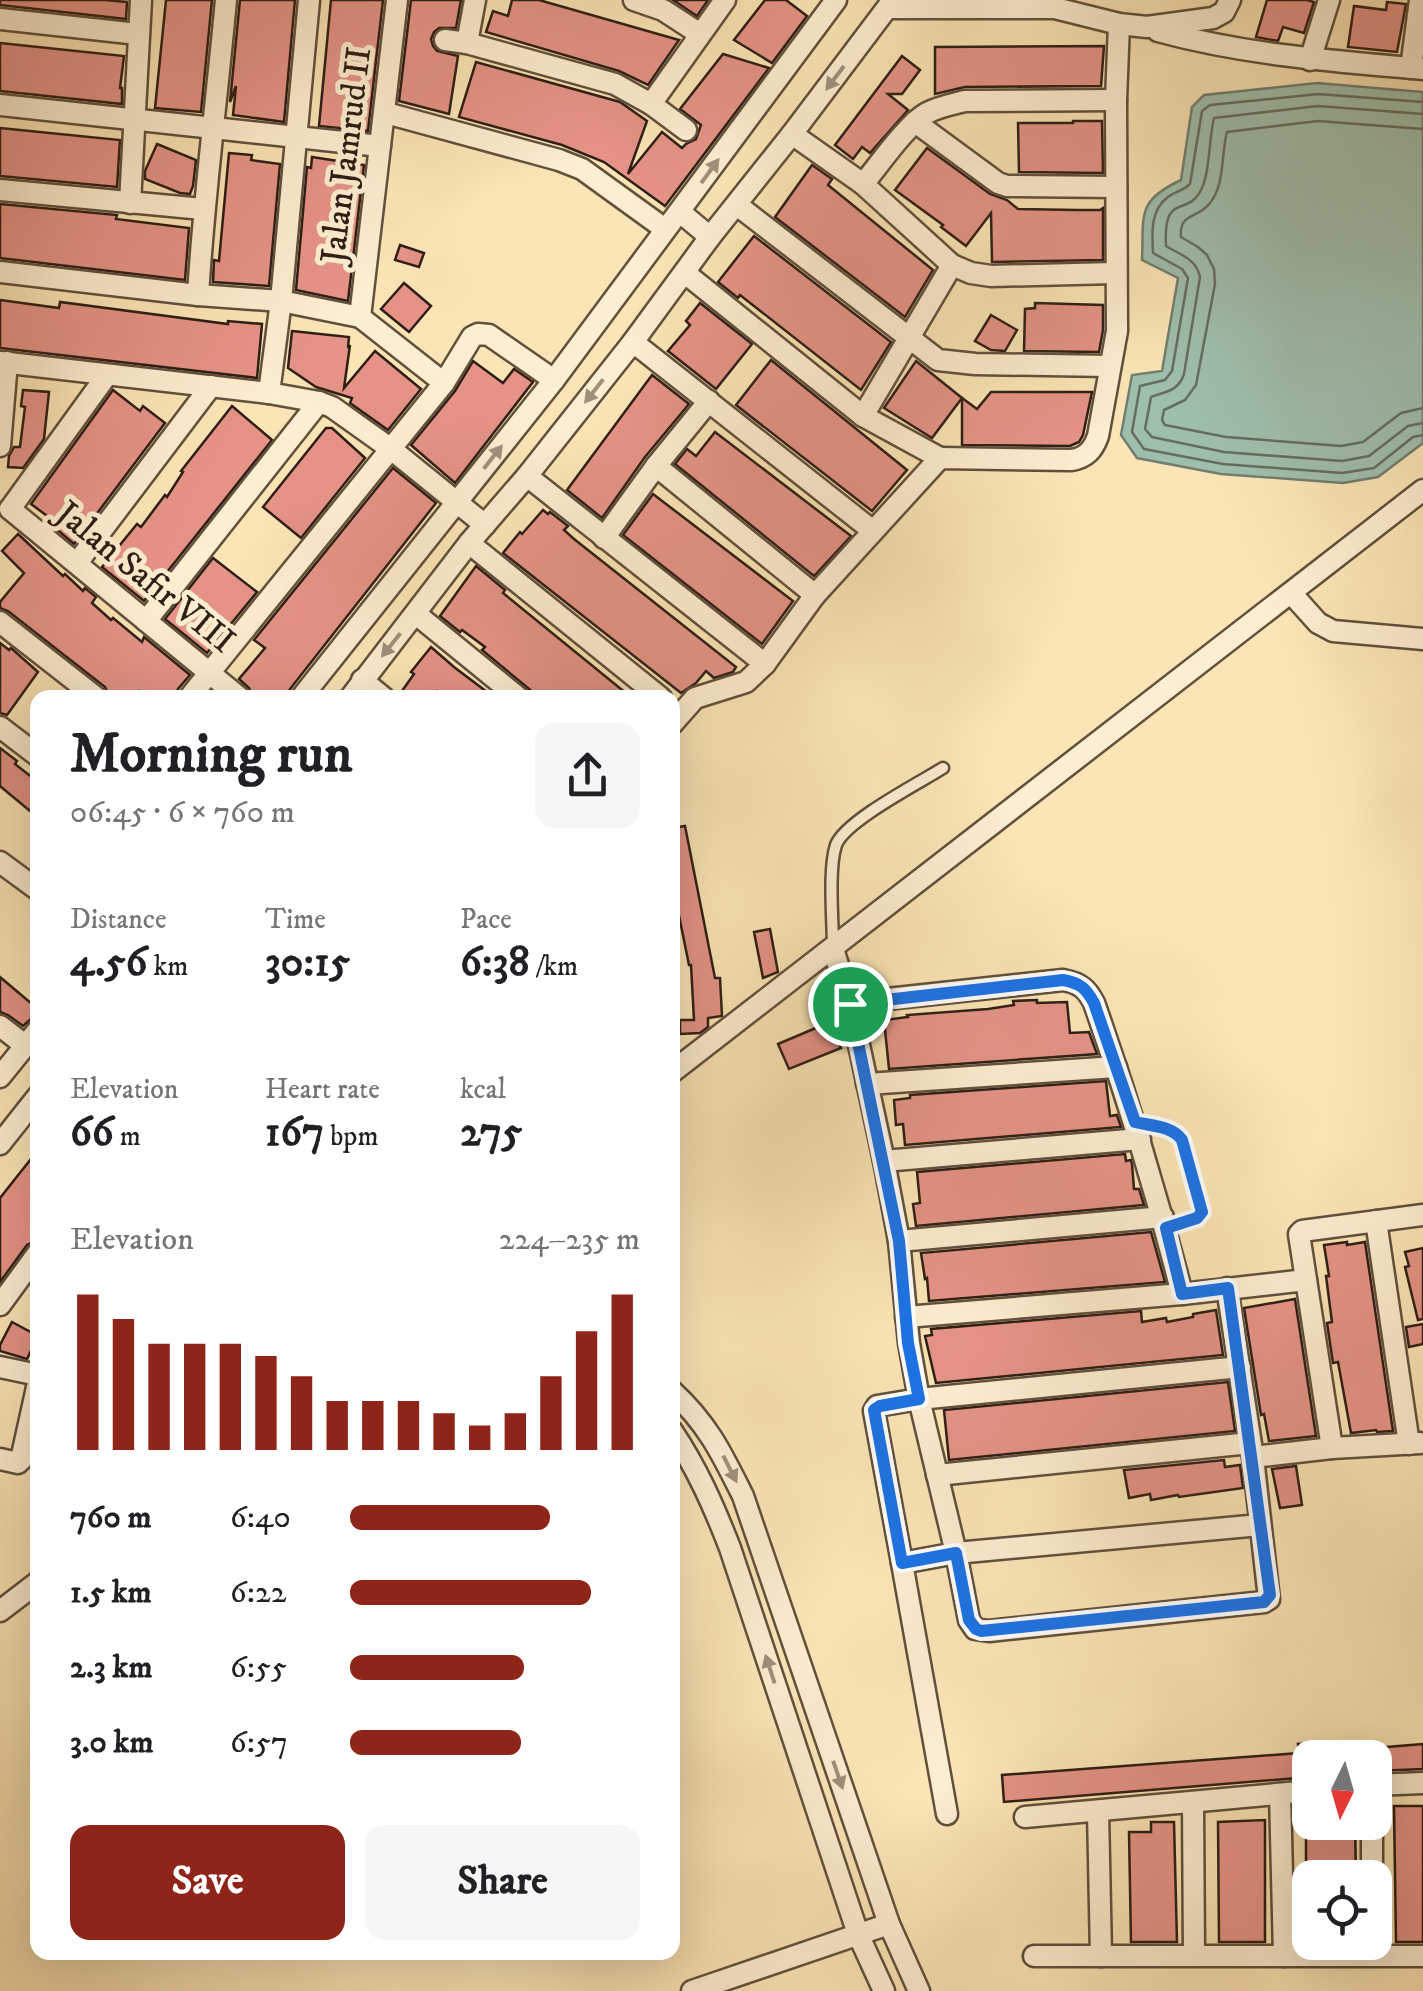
<!DOCTYPE html>
<meta charset="utf-8">
<style>
body{margin:0;font-family:"IM FELL DW Pica",serif;background:#f6f6f6;color:#202124;height:100vh;display:flex;flex-direction:column;font-size:38px;white-space:nowrap}
*{box-sizing:border-box;margin:0}
p{font-size:32px;color:#757577}
.icon{flex:none;width:55px;height:55px;fill:none;stroke:currentColor;stroke-width:2;stroke-linecap:round;stroke-linejoin:round}
.map{position:relative;flex:1;overflow:hidden}
.panel{position:absolute;left:30px;top:690px;width:650px;height:1270px;display:flex;flex-direction:column;background:#fff;border-radius:20px;box-shadow:0 10px 40px #0002}
.panel>*{flex:none}
.needle{width:65px;rotate:185deg}
.tools{position:absolute;left:1292px;top:1740px;display:grid;gap:20px}
.tools a{display:grid;place-items:center;width:100px;height:100px;border-radius:20px;background:#fff;box-shadow:0 10px 40px #0002;font-size:50px}
.pin{position:absolute;display:grid;place-items:center;width:85px;height:85px;color:#fff;margin:-42px;border:5px solid #fff;border-radius:50%;box-shadow:0 2px 10px #0007}
.round{display:grid;place-items:center;flex:none;width:105px;height:105px;border-radius:20px;background:#f6f6f6}
.overview{display:flex;align-items:center;justify-content:space-between;height:170px;padding:0 40px}
h1{font-size:55px;font-weight:700;line-height:75px}
.metrics{display:grid;grid-template-columns:repeat(3,1fr);gap:15px;height:170px;padding:10px 40px}
.metrics div{display:grid;align-content:center}
.metrics b{font-size:42px;font-weight:700}
.metrics small{font-size:28px;font-weight:400}
.metrics p{font-size:28px}
.chart{height:280px;padding:20px 40px}
.chart p{display:flex;justify-content:space-between}
.chart svg{width:100%;height:180px;margin-top:10px;stroke:#8f2418;stroke-width:6}
.action{display:flex;gap:20px;margin-top:auto;padding:20px 40px}
.action a{flex:1;height:115px;border-radius:20px;background:#8f2418;color:#fff;font-size:40px;font-weight:700;line-height:115px;text-align:center}
.action a+a{background:#f6f6f6;color:#202124}
ul{padding:0 40px;list-style:none;font-size:32px}
li{display:grid;grid-template-columns:160px 120px 1fr;align-items:center;height:75px}
li i{height:25px;border-radius:12px;background:#8f2418}
.map>svg:first-child{display:block}
.water{fill:#9fbfad;stroke:#727f70;stroke-width:2.5}
.lines{fill:none;stroke-linecap:round;stroke-linejoin:round}
.shore{stroke:#666e60;stroke-width:2.5}
.building{fill:#e59387;stroke:#2e1e14;stroke-width:2.5}
.lane-casing{stroke:#61503c;stroke-width:15}
.street-casing{stroke:#61503c;stroke-width:25}
.lane{stroke:#fceed0;stroke-width:10}
.street{stroke:#fceed0;stroke-width:20}
.oneway{fill:#9f907b}
.route-casing{stroke:#fff;stroke-width:20}
.route{stroke:#1a73e8;stroke-width:12}
.labels{text-anchor:middle;dominant-baseline:central;stroke-width:10;stroke-linejoin:round;paint-order:stroke}
.street-label{font-size:35px;fill:#2e1e14;stroke:#fceed0}
</style>
<div class="map">
<svg width="1423" height="1991" viewBox="0 0 1423 1991">
<rect width="100%" height="100%" fill="#fbe5b6"/>
<filter id="stains"><feTurbulence type="fractalNoise" baseFrequency=".002" numOctaves="4"/><feColorMatrix values="0 0 0 0 .2 0 0 0 0 .09 0 0 0 0 .02 0 0 0 .5 -.17"/></filter>
<radialGradient id="worn" r=".72"><stop offset=".6" stop-color="#630" stop-opacity="0"/><stop offset="1" stop-color="#630" stop-opacity=".3"/></radialGradient>
<path class="water" d="M 1317,83 L 1423,92 L 1423,443 L 1378,477 L 1343,483 L 1221,474 L 1137,458 L 1121,435 L 1132,375 L 1162,371 L 1178,278 L 1142,260 C 1144,215 1136,201 1181,180 L 1192,107 L 1204,95 Z"/>
<g class="lines">
<g class="shore">
<path d="M 1423,102 L 1318,94 L 1210,105 L 1202,111 L 1190,184 C 1183,191 1176,191 1168,197 C 1150,210 1152,233 1153,253 L 1182,269 L 1188,278 L 1172,371 L 1165,380 L 1140,386 L 1132,432 L 1144,449 L 1223,464 L 1342,473 L 1374,468 L 1413,437 L 1423,435"/>
<path d="M 1423,114 L 1318,106 L 1214,118 C 1209,138 1210,173 1201,190 C 1187,218 1163,191 1166,246 C 1180,255 1196,258 1200,277 L 1184,374 C 1178,392 1166,391 1151,397 L 1145,429 L 1152,437 L 1224,452 L 1342,461 L 1369,456 L 1408,426 L 1423,423"/>
<path d="M 1423,129 L 1318,121 L 1227,132 C 1221,154 1225,185 1210,203 C 1197,220 1179,212 1181,237 L 1198,247 L 1207,255 L 1214,269 L 1215,284 L 1196,385 L 1185,400 L 1164,410 L 1162,420 L 1165,425 L 1226,437 L 1341,446 L 1363,442 L 1401,413 L 1423,408"/>
</g>
</g>
<g class="building">
<polygon points="0,0 105,0 127,2 126,19 0,5"/>
<polygon points="166,0 212,0 201,112 155,108"/>
<polygon points="240,0 295,0 284,122 233,115 236,86 230,102"/>
<polygon points="331,0 383,0 368,131 319,126"/>
<polygon points="411,0 461,0 456,28 439,28 434,32 431,39 433,46 437,51 458,56 449,114 399,101"/>
<polygon points="512,0 539,0 679,40 648,85 619,71 486,32 493,11 508,16"/>
<polygon points="673,0 708,0 697,16"/>
<polygon points="765,0 786,0 807,16 772,63 734,40"/>
<polygon points="1267,0 1307,0 1314,2 1304,33 1283,27 1278,41 1256,37"/>
<polygon points="1387,2 1406,4 1397,52 1348,47 1354,6 1386,10"/>
<polygon points="0,43 124,56 120,88 122,88 122,104 0,91"/>
<polygon points="1104,46 1101,86 965,87 935,94 935,47"/>
<polygon points="723,54 769,68 665,206 604,162 562,145 459,117 476,62 620,102 647,121 628,174 662,132 682,148 686,144 696,139 701,125 680,109"/>
<polygon points="902,56 920,70 902,94 888,94 908,110 870,153 862,147 853,159 835,145"/>
<polygon points="1073,121 1102,121 1103,173 1019,172 1018,123 1073,123"/>
<polygon points="0,128 120,140 117,187 0,176"/>
<polygon points="157,144 196,160 193,186 190,194 180,193 145,179 145,171"/>
<polygon points="927,148 990,194 1007,200 1018,209 1077,210 1100,210 1103,208 1103,260 992,262 991,213 966,246 941,227 943,225 895,190"/>
<polygon points="229,153 252,155 251,160 280,164 269,286 213,282 214,260 219,261"/>
<polygon points="312,157 364,165 348,301 296,290 307,167 311,168"/>
<polygon points="812,165 832,179 828,185 933,270 905,317 775,217"/>
<polygon points="0,204 117,215 116,219 189,228 185,280 0,258"/>
<polygon points="754,236 891,342 861,390 740,295 738,298 718,282"/>
<polygon points="400,245 424,253 419,267 395,260"/>
<polygon points="404,283 431,306 409,332 381,309"/>
<polygon points="0,300 59,308 60,302 228,324 228,321 262,324 257,378 0,348"/>
<polygon points="700,303 752,344 716,389 668,351 690,325 686,321"/>
<polygon points="1035,303 1103,305 1103,330 1099,352 1024,351 1025,309 1035,308"/>
<polygon points="991,315 1017,330 1005,351 991,350 975,341"/>
<polygon points="292,331 349,337 348,348 350,345 344,388 375,351 421,389 388,430 350,403 352,398 316,387 288,368"/>
<polygon points="771,360 907,470 872,511 736,405"/>
<polygon points="473,361 503,383 514,369 533,382 455,483 411,445 455,391"/>
<polygon points="916,361 962,398 932,438 884,408"/>
<polygon points="652,375 689,404 645,457 602,518 567,490"/>
<polygon points="23,390 49,392 44,439 23,468 8,467 9,456 14,447 20,447 25,407 21,406"/>
<polygon points="113,390 140,411 143,406 165,423 74,544 55,528 58,524 31,504"/>
<polygon points="991,392 1092,392 1083,435 1079,442 1070,446 962,445 962,398 977,409"/>
<polygon points="232,406 272,440 144,601 102,567 137,524 141,527 165,495 167,497 183,472 181,471"/>
<polygon points="326,428 332,428 365,458 301,538 263,507"/>
<polygon points="715,432 851,536 814,576 675,464 687,449 696,456"/>
<polygon points="393,468 436,503 290,689 287,698 253,698 249,688 239,679 265,648 254,640"/>
<polygon points="653,494 793,601 762,644 623,535"/>
<polygon points="543,510 548,514 550,512 568,526 564,530 574,539 736,667 733,672 714,678 706,671 696,683 681,693 503,553 520,532 522,534"/>
<polygon points="18,534 63,576 65,574 83,591 85,588 96,597 92,603 111,620 113,618 142,642 144,637 190,675 178,689 175,698 147,698 139,691 134,698 110,698 105,687 8,611 0,608 0,602 24,573 2,551"/>
<polygon points="213,558 257,592 207,653 165,619"/>
<polygon points="476,566 505,590 503,593 632,698 540,698 482,650 485,647 462,630 460,632 440,616"/>
<polygon points="0,643 9,650 11,648 38,672 7,715 0,713"/>
<polygon points="431,647 454,667 495,698 446,698 437,691 432,698 397,698 414,674 411,672"/>
<polygon points="0,748 17,761 15,764 38,782 38,802 30,811 0,786"/>
<polygon points="685,826 715,978 720,978 722,1016 708,1018 708,1027 700,1033 680,1034 680,1020 694,1020 691,965 689,965 672,881 672,828"/>
<polygon points="770,929 778,972 763,978 754,932"/>
<polygon points="0,977 38,1009 38,1017 32,1018 23,1026 8,1015 0,1012"/>
<polygon points="1037,1000 1037,1003 1067,1002 1070,1033 1089,1032 1097,1054 889,1069 884,1020 908,1017 907,1015 988,1009 1014,1005 1013,1001"/>
<polygon points="830,1022 841,1048 789,1069 778,1044"/>
<polygon points="1106,1081 1110,1116 1117,1115 1121,1127 905,1145 903,1124 896,1125 894,1100 910,1098 910,1095"/>
<polygon points="38,1150 38,1240 27,1245 0,1282 0,1198"/>
<polygon points="1125,1154 1126,1161 1131,1160 1132,1164 1134,1189 1139,1189 1144,1205 916,1226 913,1204 920,1203 917,1172"/>
<polygon points="1151,1232 1165,1282 929,1301 927,1278 925,1279 921,1253"/>
<polygon points="1347,1242 1347,1245 1365,1242 1393,1431 1377,1432 1376,1430 1351,1433 1338,1362 1333,1363 1327,1323 1332,1322 1326,1276 1329,1276 1324,1245"/>
<polygon points="1423,1248 1423,1319 1418,1320 1405,1267 1409,1266 1405,1252"/>
<polygon points="1295,1299 1316,1436 1269,1441 1264,1414 1261,1415 1244,1308"/>
<polygon points="1216,1310 1223,1355 936,1383 925,1336 932,1335 931,1329 1141,1311 1142,1322 1166,1318 1167,1322 1193,1317 1193,1314"/>
<polygon points="12,1322 38,1336 27,1359 0,1351 0,1345"/>
<polygon points="1423,1324 1423,1344 1409,1347 1406,1327"/>
<polygon points="1228,1382 1235,1431 949,1460 944,1410"/>
<polygon points="1224,1460 1225,1467 1240,1465 1243,1488 1179,1497 1178,1495 1151,1500 1150,1494 1129,1498 1124,1470"/>
<polygon points="1296,1466 1302,1505 1280,1508 1272,1469"/>
<polygon points="1320,1743 1321,1758 1310,1758 1310,1777 1004,1802 1002,1775 1299,1753 1298,1744"/>
<polygon points="1423,1744 1423,1769 1375,1771 1375,1748"/>
<polygon points="1394,1806 1423,1806 1423,1942 1396,1942"/>
<polygon points="1265,1820 1265,1942 1219,1942 1218,1822"/>
<polygon points="1151,1822 1174,1822 1177,1942 1131,1942 1129,1832 1151,1832"/>
<polygon points="1306,1822 1355,1822 1356,1878 1306,1878"/>
</g>
<g class="lines">
<g class="lane-casing">
<g id="lane">
<path d="M 833,948 C 833,921 828,869 836,845 C 845,821 919,783 943,768"/>
<polyline points="1135,1122 1175,1132 1182,1141 1202,1212 1197,1218 1165,1228"/>
</g>
</g>
<g class="street-casing">
<g id="street">
<polyline points="634,0 663,10 700,34"/>
<polyline points="888,8 1055,8 1119,24 1147,27 1213,18 1224,12 1230,0"/>
<polyline points="0,19 138,34"/>
<path d="M 1158,31 C 1246,55 1333,61 1423,69"/>
<polyline points="445,40 467,43 615,84 651,104 686,130"/>
<polyline points="467,43 475,0"/>
<polyline points="1310,60 1329,0"/>
<polyline points="1411,68 1420,0"/>
<polyline points="651,104 725,0"/>
<polyline points="0,105 380,146"/>
<polyline points="386,113 559,160 582,169 665,229"/>
<polyline points="915,122 998,183 1007,186 1116,187"/>
<polyline points="792,134 863,184 952,265 971,273 991,276 1115,273"/>
<path d="M 863,184 C 879,165 907,124 927,113 C 938,107 953,104 965,101 L 1116,100"/>
<polyline points="0,190 203,209"/>
<polyline points="130,203 141,0"/>
<polyline points="737,205 938,360 975,364 1109,366"/>
<polyline points="680,212 710,237"/>
<polyline points="0,272 198,295 281,301 360,317 444,383"/>
<polyline points="685,273 863,416 940,458"/>
<path d="M 198,295 C 204,196 217,98 226,0"/>
<polyline points="360,317 397,0"/>
<polyline points="633,342 873,531"/>
<polyline points="0,362 269,393 319,402 332,407 391,449 485,525"/>
<polyline points="269,393 281,301 309,0"/>
<polyline points="863,416 952,265"/>
<polyline points="0,446 7,362"/>
<polyline points="656,466 815,595"/>
<polyline points="527,476 765,664"/>
<polyline points="10,509 240,698"/>
<polyline points="10,509 107,375"/>
<polyline points="604,538 656,466 709,401"/>
<polyline points="469,543 661,698"/>
<polyline points="77,563 211,386"/>
<polyline points="1291,593 1318,623 1333,631 1423,639"/>
<polyline points="416,614 519,698"/>
<polyline points="146,621 319,402"/>
<polyline points="0,622 97,698"/>
<polyline points="362,680 384,698"/>
<polyline points="189,698 444,383 472,337 478,334 489,335 554,380"/>
<polyline points="301,698 554,380 836,0"/>
<polyline points="350,698 469,543 527,476 633,342 710,237 792,134 893,0"/>
<path d="M 672,724 L 695,698 L 746,682 L 765,664 L 815,595 L 940,458 L 1071,460 C 1086,458 1093,450 1098,436 L 1117,331 L 1116,100 L 1119,24"/>
<polyline points="0,727 38,756"/>
<polyline points="0,862 38,890"/>
<polyline points="833,949 850,1003 884,1161 899,1241 909,1343 919,1399 956,1553 969,1620 975,1629 989,1631 1264,1602 1269,1599 1253,1457 1227,1288"/>
<path d="M 850,1003 L 1063,980 C 1080,983 1087,989 1094,1003 C 1128,1099 1157,1195 1182,1294"/>
<polyline points="0,1026 26,1046"/>
<polyline points="672,1072 1423,490"/>
<polyline points="0,1077 38,1030"/>
<polyline points="867,1084 1116,1067"/>
<polyline points="0,1144 38,1096"/>
<polyline points="884,1161 1140,1139"/>
<polyline points="1376,1221 1409,1444"/>
<polyline points="899,1241 1163,1217"/>
<polyline points="0,1305 38,1253"/>
<polyline points="906,1317 1182,1294 1306,1280"/>
<polyline points="0,1367 38,1375"/>
<path d="M 672,1391 C 708,1424 722,1454 743,1496 L 889,1924 L 919,1991"/>
<path d="M 672,1431 C 697,1468 714,1507 730,1548 L 858,1934 L 884,1991"/>
<polyline points="1332,1448 1299,1234 1302,1231 1423,1215"/>
<polyline points="1253,1457 1332,1448 1420,1443"/>
<polyline points="0,1459 18,1463 21,1460 38,1383"/>
<polyline points="937,1475 1250,1443"/>
<polyline points="902,1563 874,1411 877,1406 919,1399 1240,1367"/>
<polyline points="0,1611 38,1582"/>
<polyline points="1375,1785 1423,1783"/>
<polyline points="1280,1794 1284,1956"/>
<polyline points="1193,1802 1194,1955"/>
<polyline points="1098,1811 1101,1956"/>
<polyline points="947,1814 902,1563 956,1553 1260,1525"/>
<polyline points="1025,1817 1310,1791"/>
<polyline points="1372,1878 1372,1822"/>
<polyline points="1034,1956 1423,1956"/>
<polyline points="692,1991 889,1924"/>
</g>
</g>
<use href="#lane" class="lane"/>
<use href="#street" class="street"/>
</g>
<defs><path id="oneway-solid" d="M-6-.8H1V-3.2L6.5 0L1 3.2V.8H-6Z" transform="scale(2.5)"/></defs>
<g class="oneway">
<use href="#oneway-solid" transform="translate(835 78) rotate(127)"/>
<use href="#oneway-solid" transform="translate(710 171) rotate(-54)"/>
<use href="#oneway-solid" transform="translate(594 391) rotate(128)"/>
<use href="#oneway-solid" transform="translate(493 457) rotate(-52)"/>
<use href="#oneway-solid" transform="translate(391 645) rotate(129)"/>
<use href="#oneway-solid" transform="translate(730 1469) rotate(63)"/>
<use href="#oneway-solid" transform="translate(770 1669) rotate(-108)"/>
<use href="#oneway-solid" transform="translate(838 1775) rotate(71)"/>
</g>
<g class="lines">
<g class="route-casing">
<path id="route" d="M 1063,980 C 1080,983 1086,988 1094,1003 L 1135,1122 C 1152,1126 1172,1126 1182,1140 L 1202,1212 L 1197,1218 L 1166,1228 L 1182,1294 L 1228,1288 L 1270,1595 L 1264,1602 L 981,1631 L 976,1629 L 969,1620 L 956,1553 L 902,1563 L 874,1410 L 880,1406 L 919,1399 L 908,1343 L 899,1241 L 850,1004 Z"/>
</g>
<use href="#route" class="route"/>
</g>
<g class="labels">
<g class="street-label">
<text transform="translate(347 155) rotate(-83)">Jalan Jamrud II</text>
<text transform="translate(145 578) rotate(39)">Jalan Safir VIII</text>
</g>
</g>
<rect width="100%" height="100%" filter="url(#stains)"/>
<rect width="100%" height="100%" fill="url(#worn)"/>
</svg>
<div class="tools">
<a><svg class="needle" viewBox="-14 -14 28 28"><path d="M0-13l5 13h-10z" fill="#e53935"/><path d="M0 13l5-13h-10z" fill="#757577"/></svg></a>
<a><svg class="icon" aria-label="locate" viewBox="0 0 24 24"><circle cx="12" cy="12" r="6"/><path d="M12 2v4M12 18v4M2 12h4M18 12h4"/></svg></a>
</div>
<div class="pin" style="left:850px;top:1004px;background:#1e9e55"><svg class="icon" aria-label="arrive" viewBox="0 0 24 24"><path d="M6 21V4h12l-3 4 3 4H6"/></svg></div>
<section class="panel">
<div class="overview"><div><h1>Morning run</h1><p>06:45 · 6 × 760 m</p></div><a class="round"><svg class="icon" aria-label="share" viewBox="0 0 24 24"><path d="M12 15V3M7 8l5-5 5 5M5 13v7h14v-7"/></svg></a></div>
<div class="metrics">
<div><p>Distance</p><b>4.56<small> km</small></b></div>
<div><p>Time</p><b>30:15</b></div>
<div><p>Pace</p><b>6:38<small> /km</small></b></div>
</div>
<div class="metrics">
<div><p>Elevation</p><b>66<small> m</small></b></div>
<div><p>Heart rate</p><b>167<small> bpm</small></b></div>
<div><p>kcal</p><b>275</b></div>
</div>
<div class="chart"><p><span>Elevation</span>224–235 m</p>
<svg viewBox="0 0 160 44" preserveAspectRatio="none"><path d="M5 44V6M15 44V12M25 44V18M35 44V18M45 44V18M55 44V21M65 44V26M75 44V32M85 44V32M95 44V32M105 44V35M115 44V38M125 44V35M135 44V26M145 44V15M155 44V6"/></svg>
</div>
<ul>
<li><b>760 m</b>6:40<i style="width:69%"></i></li>
<li><b>1.5 km</b>6:22<i style="width:83%"></i></li>
<li><b>2.3 km</b>6:55<i style="width:60%"></i></li>
<li><b>3.0 km</b>6:57<i style="width:59%"></i></li>
</ul>
<div class="action"><a>Save</a><a>Share</a></div>
</section>
</div>
